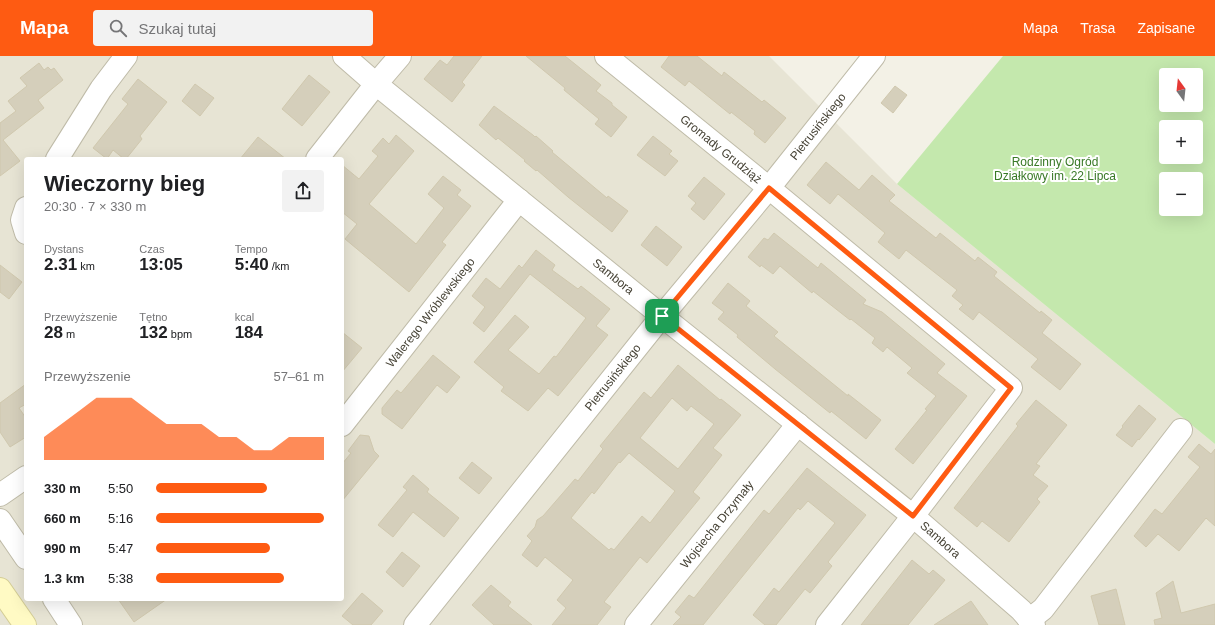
<!DOCTYPE html>
<html lang="pl">
<meta charset="utf-8">
<style>
body{margin:0;font-family:Helvetica,sans-serif;background:#f2f2f2;color:#202124;height:100vh;display:flex;flex-direction:column;font-size:15px;white-space:nowrap}
*{box-sizing:border-box;margin:0}
p{font-size:13px;color:#757577}
.icon{flex:none;width:22px;height:22px;fill:none;stroke:currentColor;stroke-width:2;stroke-linecap:round;stroke-linejoin:round}
.map{position:relative;flex:1;overflow:hidden}
.panel{position:absolute;left:24px;top:101px;width:320px;height:444px;display:flex;flex-direction:column;background:#fff;border-radius:4px;box-shadow:0 4px 16px #0002}
.panel>*{flex:none}
.needle{width:26px;rotate:345deg}
.controls{position:absolute;left:1159px;top:12px;display:grid;gap:8px}
.controls a{display:grid;place-items:center;width:44px;height:44px;border-radius:4px;background:#fff;box-shadow:0 4px 16px #0002;font-size:20px}
.pin{position:absolute;display:grid;place-items:center;width:34px;height:34px;color:#fff;margin:-17px;border-radius:8px;box-shadow:0 2px 6px #0006}
.round{display:grid;place-items:center;flex:none;width:42px;height:42px;border-radius:4px;background:#f2f2f2}
.overview{display:flex;align-items:center;justify-content:space-between;height:68px;padding:0 20px}
h1{font-size:22px;font-weight:700;line-height:30px}
.metrics{display:grid;grid-template-columns:repeat(3,1fr);gap:6px;height:68px;padding:4px 20px}
.metrics div{display:grid;align-content:center}
.metrics b{font-size:17px;font-weight:700}
.metrics small{font-size:11px;font-weight:400}
.metrics p{font-size:11px}
.chart{height:112px;padding:8px 20px}
.chart p{display:flex;justify-content:space-between}
.chart svg{width:100%;height:72px;margin-top:4px;fill:#fe5b12;opacity:.7}
ul{padding:0 20px;list-style:none;font-size:13px}
li{display:grid;grid-template-columns:64px 48px 1fr;align-items:center;height:30px}
li i{height:10px;border-radius:5px;background:#fe5b12}
header{display:flex;align-items:center;gap:24px;box-sizing:border-box;height:56px;padding:0 20px;background:#fe5b12;color:#fff}
header strong{font-size:19px}
nav{display:flex;gap:22px;margin-inline-start:auto;font-size:14px}
.search{width:280px;height:36px;background:#f2f2f2;display:flex;align-items:center;gap:10px;box-sizing:border-box;padding:0 14px;border-radius:4px;color:#757577;font-size:15px}
.map>svg:first-child{display:block}
.residential{fill:#e7e4d4;fill-rule:evenodd}
.green{fill:#c4e8ad;fill-rule:evenodd}
.building{fill:#d5cfbb;stroke:#d0c8ae;fill-rule:evenodd}
.lines{fill:none;stroke-linecap:round;stroke-linejoin:round}
.street-casing{stroke:#bfbba8;stroke-width:24}
.secondary-casing{stroke:#d4cd95;stroke-width:24}
.street{stroke:#fff;stroke-width:22}
.secondary{stroke:#fffac4;stroke-width:22}
.route-casing{stroke:#fff;stroke-width:8}
.route{stroke:#fe5b12;stroke-width:5}
.labels{text-anchor:middle;dominant-baseline:central;stroke-width:4;stroke-linejoin:round;paint-order:stroke}
.street-label{font-size:12px;fill:#464235;stroke:#fff}
.park-label{font-size:12px;fill:#397927;stroke:#fff}
</style>
<header>
<strong>Mapa</strong>
<div class="search"><svg class="icon" aria-label="search" viewBox="0 0 24 24"><circle cx="10" cy="10" r="6"/><path d="M15 15l6 6"/></svg>Szukaj tutaj</div>
<nav><a>Mapa</a><a>Trasa</a><a>Zapisane</a></nav>
</header>
<div class="map">
<svg width="1215" height="569" viewBox="0 0 1215 569">
<rect width="100%" height="100%" fill="#f3f1e6"/>
<path class="residential" d="M 0,0 L 769,0 L 897,128 L 1215,388 L 1215,569 L 0,569 ZM 26,103 L 342,103 L 342,543 L 26,543 Z"/>
<path class="green" d="M 1003,0 L 1215,0 L 1215,388 L 897,128 ZM 1166,19 L 1196,19 L 1196,49 L 1166,49 ZM 1166,71 L 1196,71 L 1196,101 L 1166,101 ZM 1166,123 L 1196,123 L 1196,153 L 1166,153 Z"/>
<g class="building">
<polygon points="454,0 482,0 462,26 465,29 452,46 424,23 440,4 447,9"/>
<polygon points="526,0 565,0 601,29 596,35 612,47 612,49 627,61 611,81 595,68 599,63 564,34 565,32"/>
<polygon points="669,0 697,0 722,20 724,16 762,46 764,44 786,62 765,87 754,78 755,75 731,56 730,58 689,25 685,30 661,11"/>
<polygon points="39,7 44,14 48,11 51,14 54,12 63,24 38,44 44,52 3,84 20,105 0,120 0,67 16,55 8,45 27,30 20,22"/>
<polygon points="309,19 330,36 302,70 282,53"/>
<polygon points="138,23 167,46 140,80 142,83 126,103 124,103 113,94 107,103 93,92 128,48 122,43"/>
<polygon points="195,28 214,42 200,60 182,45"/>
<polygon points="895,30 907,39 893,57 881,47"/>
<polygon points="494,50 533,79 535,81 536,80 553,95 552,96 607,142 608,140 628,155 612,176 568,141 537,114 536,115 524,105 525,104 498,82 496,84 479,69"/>
<polygon points="396,79 414,95 369,148 416,188 444,152 428,138 443,120 461,134 457,139 471,150 442,186 446,189 409,236 345,183 357,168 342,156 342,109 359,123 378,100 372,95 383,82 389,88"/>
<polygon points="653,80 672,95 669,98 678,105 665,120 637,99"/>
<polygon points="258,81 286,103 240,103"/>
<polygon points="826,106 859,134 872,119 895,139 889,145 936,182 940,177 975,205 978,201 997,216 994,220 1040,257 1041,255 1052,264 1042,277 1081,308 1060,334 1031,311 1038,303 979,256 973,264 959,253 963,249 952,240 957,234 906,194 899,203 878,186 885,177 838,138 830,148 807,129"/>
<polygon points="704,121 725,138 704,164 691,153 696,147 688,140"/>
<polygon points="656,170 682,191 667,210 641,189"/>
<polygon points="774,177 818,212 821,207 866,244 863,248 882,256 945,308 937,317 967,340 913,408 895,393 927,354 925,353 936,340 907,317 912,312 887,291 883,296 872,287 875,282 851,263 850,264 813,235 812,237 780,210 773,218 761,209 760,211 748,201 764,182 768,184"/>
<polygon points="536,194 555,209 552,214 578,233 581,230 610,253 596,270 608,279 558,340 548,332 528,355 501,335 504,331 474,306 515,259 529,271 508,294 539,318 554,300 556,301 586,262 530,218 484,276 473,267 485,251 472,240 486,222 500,233 519,209 522,212"/>
<polygon points="0,209 22,226 9,243 0,236"/>
<polygon points="728,227 750,245 746,250 778,276 774,280 848,340 848,338 881,364 866,383 831,355 830,357 775,313 737,281 738,279 718,263 724,256 712,247"/>
<polygon points="342,276 362,292 342,316"/>
<polygon points="433,299 460,321 447,337 437,329 402,373 382,358 382,352 397,334 401,337"/>
<path d="M 678,309 L 720,344 L 721,343 L 741,359 L 713,392 L 722,399 L 693,436 L 700,442 L 682,464 L 647,507 L 640,501 L 604,546 L 611,551 L 597,569 L 552,569 L 566,552 L 557,544 L 573,524 L 545,501 L 537,511 L 522,499 L 532,485 L 527,480 L 535,471 L 537,464 L 543,460 L 575,423 L 578,425 L 603,393 L 600,390 L 644,336 L 651,342 ZM 672,342 L 687,355 L 691,350 L 714,368 L 678,413 L 640,382 ZM 629,397 L 675,435 L 650,467 L 642,460 L 614,494 L 611,492 L 609,494 L 571,462 L 592,436 L 594,438 L 619,406 L 620,407 Z"/>
<polygon points="26,328 26,348 19,352 26,362 26,381 10,391 0,376 0,347"/>
<polygon points="1036,344 1067,369 1036,408 1040,410 1033,419 1048,430 1037,443 1040,446 1009,486 982,465 977,471 954,452 1018,370 1016,368"/>
<polygon points="1139,349 1156,363 1139,384 1138,383 1132,391 1116,379 1123,371 1122,370"/>
<polygon points="360,379 369,380 374,395 379,400 342,445 342,408 351,397 348,395"/>
<polygon points="1199,388 1211,398 1215,393 1215,470 1206,462 1179,495 1158,478 1146,491 1134,480 1155,453 1162,458 1200,411 1188,401"/>
<polygon points="472,406 492,422 479,438 459,422"/>
<polygon points="807,412 866,459 828,506 832,510 810,537 805,533 776,569 765,569 753,559 774,532 779,536 835,467 808,445 800,454 798,452 703,569 673,569 681,561 675,556 689,539 694,542 764,454 769,458"/>
<polygon points="413,419 429,433 427,436 459,462 444,481 413,456 393,481 378,469 407,434 403,431"/>
<polygon points="402,496 420,510 403,531 386,516"/>
<polygon points="912,504 929,518 933,514 945,524 908,569 861,569"/>
<polygon points="1173,525 1181,557 1215,548 1215,569 1155,569 1154,564 1162,562 1156,537"/>
<polygon points="491,529 511,546 508,550 532,569 494,569 472,549"/>
<polygon points="1116,533 1125,569 1099,569 1091,540"/>
<polygon points="362,537 383,555 371,569 353,569 342,560"/>
<polygon points="118,543 167,543 134,566"/>
<polygon points="971,545 988,569 934,569"/>
</g>
<g class="lines">
<g class="street-casing">
<g id="street">
<path id="s1" d="M 344,0 L 376,28 L 662,260 L 913,460 L 1021,554 L 1034,569"/>
<path id="s2" d="M 606,0 L 769,132 L 1011,332 L 913,460 L 827,569"/>
<polyline points="57,103 101,33 126,0"/>
<polyline points="317,103 376,28 400,0"/>
<polyline points="26,152 22,164 26,177"/>
<path id="s3" d="M 342,369 L 519,144"/>
<polyline points="0,439 26,421"/>
<polyline points="0,464 26,502"/>
<polyline points="54,543 71,569"/>
<polyline points="1029,564 1043,553 1181,374"/>
<path id="s4" d="M 415,569 L 662,260 L 769,132 L 874,0"/>
<path id="s5" d="M 636,569 L 798,368"/>
</g>
</g>
<g class="secondary-casing">
<polyline id="secondary" points="0,533 25,569"/>
</g>
<use href="#street" class="street"/>
<use href="#secondary" class="secondary"/>
</g>
<g class="lines">
<g class="route-casing">
<polygon id="route" points="769,132 1011,332 913,460 662,260"/>
</g>
<use href="#route" class="route"/>
</g>
<g class="labels">
<g class="street-label">
<text stroke="none"><textPath href="#s4" startOffset="641">Pietrusińskiego</textPath></text>
<text stroke="none"><textPath href="#s2" startOffset="148">Gromady Grudziąż</textPath></text>
<text stroke="none"><textPath href="#s1" startOffset="348">Sambora</textPath></text>
<text stroke="none"><textPath href="#s3" startOffset="143">Walerego Wróblewskiego</textPath></text>
<text stroke="none"><textPath href="#s4" startOffset="317">Pietrusińskiego</textPath></text>
<text stroke="none"><textPath href="#s5" startOffset="129">Wojciecha Drzymały</textPath></text>
<text stroke="none"><textPath href="#s1" startOffset="768">Sambora</textPath></text>
</g>
<g class="park-label">
<text x="1055" y="106">Rodzinny Ogród<tspan x="1055" dy="14">Działkowy im. 22 Lipca</tspan></text>
</g>
</g>
</svg>
<div class="controls">
<a><svg class="needle" viewBox="-14 -14 28 28"><path d="M0-13l5 13h-10z" fill="#e53935"/><path d="M0 13l5-13h-10z" fill="#757577"/></svg></a>
<a>+</a>
<a>−</a>
</div>
<div class="pin" style="left:662px;top:260px;background:#1e9e55"><svg class="icon" aria-label="arrive" viewBox="0 0 24 24"><path d="M6 21V4h12l-3 4 3 4H6"/></svg></div>
<section class="panel">
<div class="overview"><div><h1>Wieczorny bieg</h1><p>20:30 · 7 × 330 m</p></div><a class="round"><svg class="icon" aria-label="share" viewBox="0 0 24 24"><path d="M12 15V3M7 8l5-5 5 5M5 13v7h14v-7"/></svg></a></div>
<div class="metrics">
<div><p>Dystans</p><b>2.31<small> km</small></b></div>
<div><p>Czas</p><b>13:05</b></div>
<div><p>Tempo</p><b>5:40<small> /km</small></b></div>
</div>
<div class="metrics">
<div><p>Przewyższenie</p><b>28<small> m</small></b></div>
<div><p>Tętno</p><b>132<small> bpm</small></b></div>
<div><p>kcal</p><b>184</b></div>
</div>
<div class="chart"><p><span>Przewyższenie</span>57–61 m</p>
<svg viewBox="0 0 160 44" preserveAspectRatio="none"><path d="M0 44V30L10 22L20 14L30 6L40 6L50 6L60 14L70 22L80 22L90 22L100 30L110 30L120 38L130 38L140 30L150 30L160 30V44z"/></svg>
</div>
<ul>
<li><b>330 m</b>5:50<i style="width:66%"></i></li>
<li><b>660 m</b>5:16<i style="width:100%"></i></li>
<li><b>990 m</b>5:47<i style="width:68%"></i></li>
<li><b>1.3 km</b>5:38<i style="width:76%"></i></li>
</ul>
</section>
</div>
